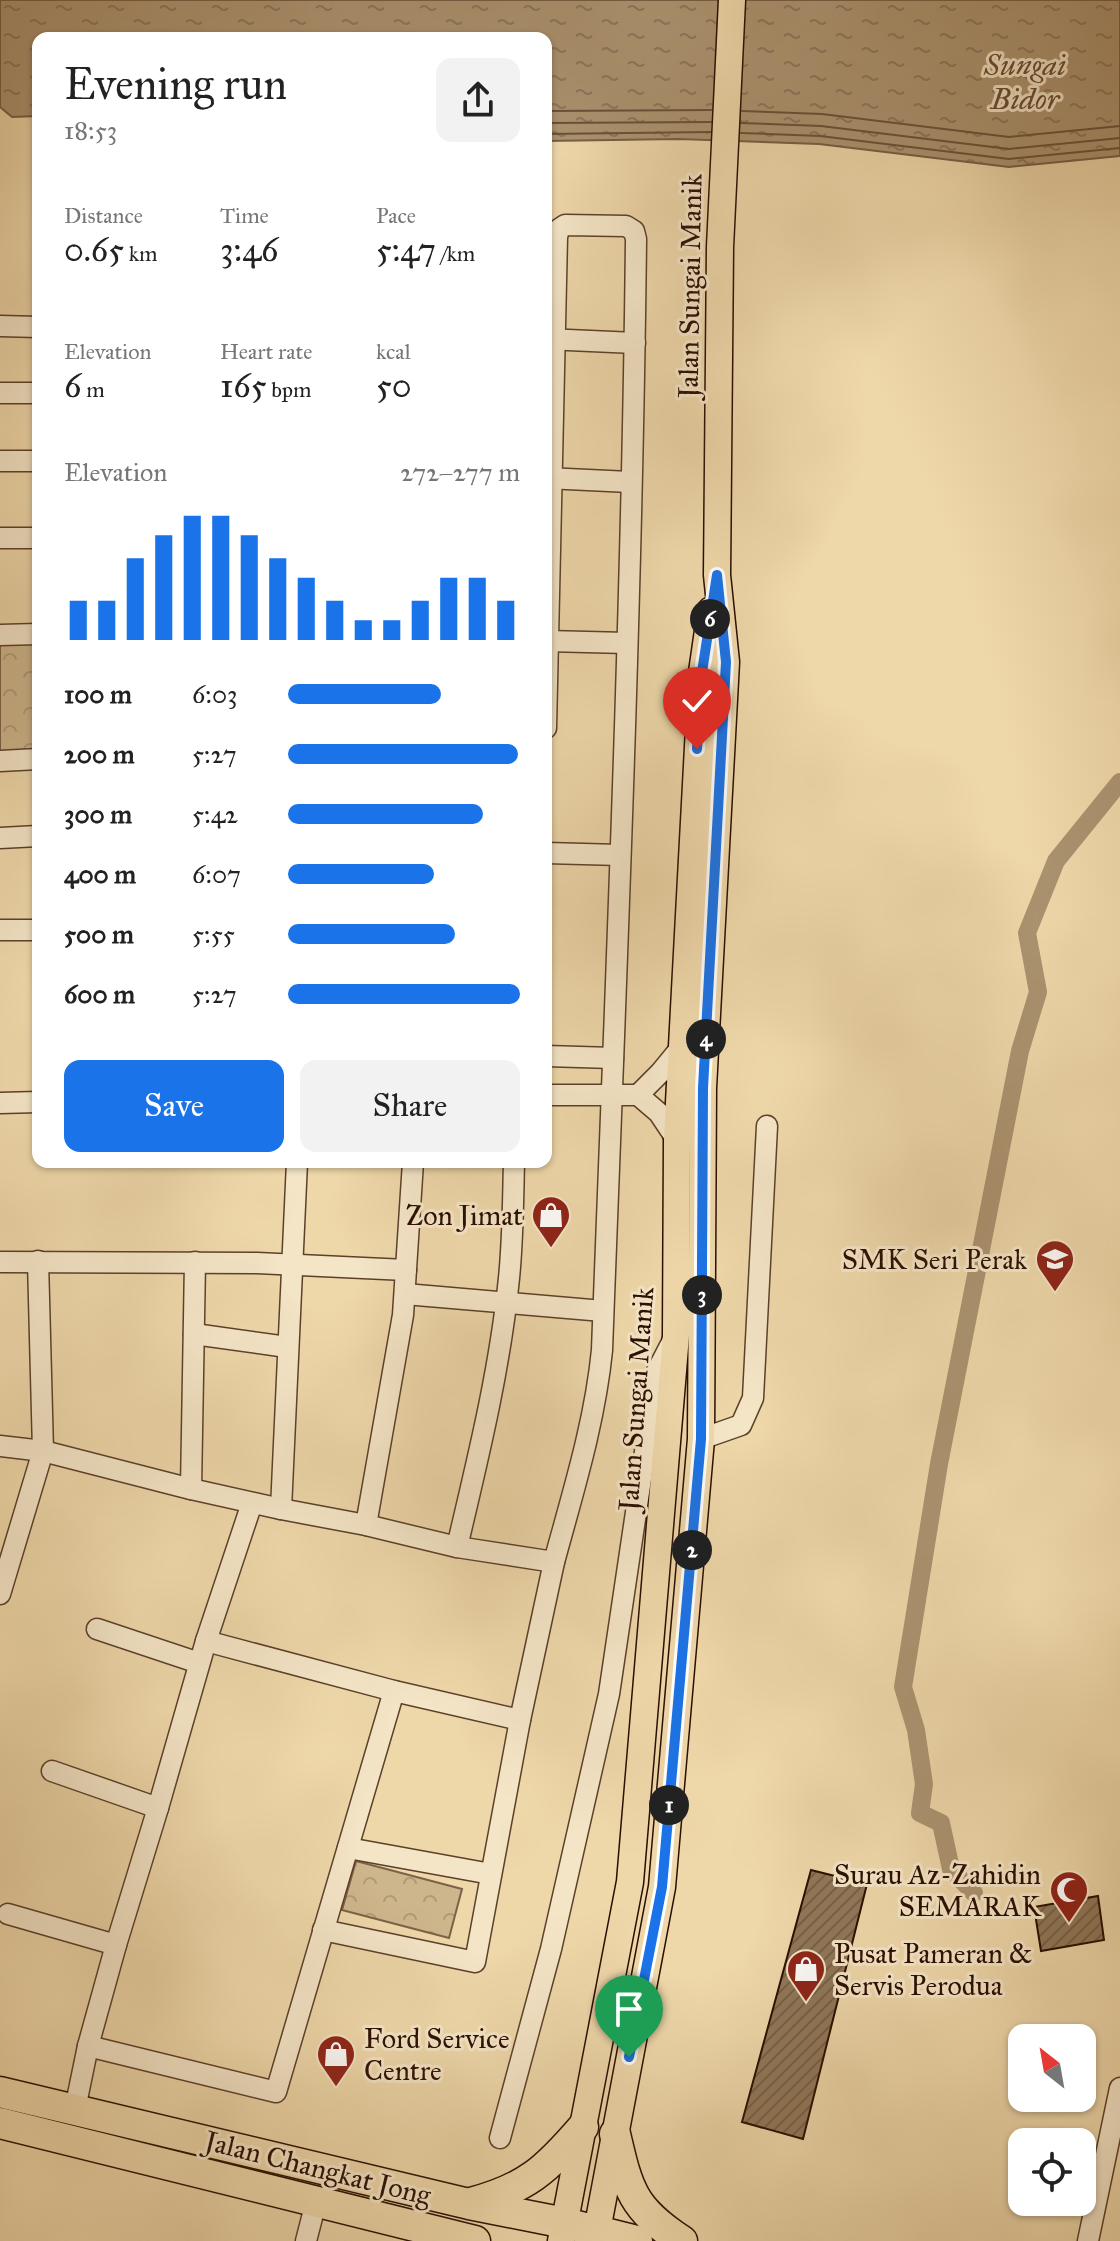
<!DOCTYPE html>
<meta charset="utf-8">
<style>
body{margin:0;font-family:"IM FELL Great Primer",serif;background:#f2f2f2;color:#222;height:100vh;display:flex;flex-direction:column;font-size:30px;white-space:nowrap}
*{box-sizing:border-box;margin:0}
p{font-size:26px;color:#767676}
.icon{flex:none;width:44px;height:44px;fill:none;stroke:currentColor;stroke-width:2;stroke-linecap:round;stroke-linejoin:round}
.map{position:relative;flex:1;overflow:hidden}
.details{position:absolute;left:32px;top:32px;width:520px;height:1136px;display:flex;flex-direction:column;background:#fff;border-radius:16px;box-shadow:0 2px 6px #0004}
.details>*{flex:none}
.needle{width:52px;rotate:329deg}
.tools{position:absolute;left:1008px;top:2024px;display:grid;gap:16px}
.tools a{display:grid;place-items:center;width:88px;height:88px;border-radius:16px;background:#fff;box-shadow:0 2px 6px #0004;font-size:40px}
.pin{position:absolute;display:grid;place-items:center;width:68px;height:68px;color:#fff;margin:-82px -34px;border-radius:50% 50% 50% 0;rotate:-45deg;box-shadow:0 0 8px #0007}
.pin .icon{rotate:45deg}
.km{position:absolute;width:40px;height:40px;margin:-20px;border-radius:50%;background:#222;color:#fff;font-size:22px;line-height:40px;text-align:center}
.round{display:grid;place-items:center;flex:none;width:84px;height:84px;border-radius:16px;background:#f2f2f2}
.headline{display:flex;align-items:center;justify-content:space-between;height:136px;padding:0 32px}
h1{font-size:44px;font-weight:600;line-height:60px}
.figures{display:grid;grid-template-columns:repeat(3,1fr);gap:12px;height:136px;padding:8px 32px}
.figures div{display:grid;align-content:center}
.figures b{font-size:34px;font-weight:600}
.figures small{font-size:22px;font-weight:400}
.figures p{font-size:22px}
.chart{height:224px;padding:16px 32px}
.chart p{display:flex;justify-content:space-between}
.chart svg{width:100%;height:144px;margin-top:8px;stroke:#1a73e8;stroke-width:6}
.primary-button{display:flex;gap:16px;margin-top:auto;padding:16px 32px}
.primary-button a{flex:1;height:92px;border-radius:16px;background:#1a73e8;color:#fff;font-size:32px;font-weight:600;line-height:92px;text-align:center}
.primary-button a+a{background:#f2f2f2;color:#222}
ul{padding:0 32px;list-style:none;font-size:26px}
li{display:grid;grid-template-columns:128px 96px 1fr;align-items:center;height:60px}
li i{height:20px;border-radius:10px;background:#1a73e8}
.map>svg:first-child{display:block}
.park{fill:url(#park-crowns);stroke:#7c6246;stroke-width:2}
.water{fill:url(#water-ripples);stroke:#775e43;stroke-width:2}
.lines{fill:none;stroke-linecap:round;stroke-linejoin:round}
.shore{stroke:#6a5038;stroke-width:2}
.canal{stroke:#ab9370;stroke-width:18}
.building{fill:url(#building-hatch);stroke:#2a0e00;stroke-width:2}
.minor-casing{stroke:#5b402a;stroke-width:23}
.major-casing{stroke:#2a0e00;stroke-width:29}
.highway-casing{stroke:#2a0e00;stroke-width:33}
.minor{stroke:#f4e5c7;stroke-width:20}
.major{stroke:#eed7a9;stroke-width:26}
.highway{stroke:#eed7a9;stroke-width:30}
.route-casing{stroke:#fff;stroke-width:16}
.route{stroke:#1a73e8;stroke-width:10}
.labels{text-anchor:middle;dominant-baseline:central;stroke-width:6;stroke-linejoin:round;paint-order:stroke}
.street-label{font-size:28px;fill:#2a0e00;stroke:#f4e5c7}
.poi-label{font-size:28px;fill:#2a0e00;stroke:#f4e5c7;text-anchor:end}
.water-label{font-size:30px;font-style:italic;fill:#644a32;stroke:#f4e5c7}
</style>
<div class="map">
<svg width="1120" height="2241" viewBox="0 0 1120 2241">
<defs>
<pattern id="park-crowns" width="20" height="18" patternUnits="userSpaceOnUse" patternTransform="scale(2)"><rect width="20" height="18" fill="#cdb58c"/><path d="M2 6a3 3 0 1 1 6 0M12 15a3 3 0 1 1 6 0" fill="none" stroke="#b09a77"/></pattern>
<pattern id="water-ripples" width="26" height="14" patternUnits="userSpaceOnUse" patternTransform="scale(2)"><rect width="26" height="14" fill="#ab9370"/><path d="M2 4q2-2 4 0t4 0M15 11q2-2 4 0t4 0" fill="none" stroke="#8b765a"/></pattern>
<pattern id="building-hatch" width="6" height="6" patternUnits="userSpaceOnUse" patternTransform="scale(2)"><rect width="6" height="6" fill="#907758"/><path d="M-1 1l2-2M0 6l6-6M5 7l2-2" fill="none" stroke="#766046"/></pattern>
</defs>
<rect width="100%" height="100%" fill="#eed7a9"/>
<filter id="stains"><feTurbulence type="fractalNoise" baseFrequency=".0025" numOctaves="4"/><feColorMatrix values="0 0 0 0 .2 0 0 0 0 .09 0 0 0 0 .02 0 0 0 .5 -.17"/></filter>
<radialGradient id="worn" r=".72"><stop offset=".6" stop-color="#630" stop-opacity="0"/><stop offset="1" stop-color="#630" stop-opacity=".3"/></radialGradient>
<g class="park">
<polygon points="38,639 38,753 0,755 0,640"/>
<polygon points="356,1861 462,1889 449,1938 342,1910"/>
</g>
<polygon class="water" points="0,0 1120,0 1120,156 1009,167 819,144 679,139 546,141 546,38 38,38 38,116 12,117 0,107"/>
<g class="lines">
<g class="shore">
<polyline points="546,111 712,110"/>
<polyline points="742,111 822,114 1009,137 1120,126"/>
<polyline points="546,123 711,122"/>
<polyline points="741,123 821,126 1009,149 1120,138"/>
<polyline points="741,133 820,136 1009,159 1120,148"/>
<polyline points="546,134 711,132"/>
</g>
<polyline class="canal" points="974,1893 951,1869 941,1823 920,1813 924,1784 916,1730 903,1687 939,1464 1020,1051 1038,992 1027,933 1056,861 1120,782"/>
</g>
<g class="building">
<polygon points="811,1870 867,1884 803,2139 742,2122"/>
<polygon points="1098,1896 1104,1940 1041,1951 1034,1907"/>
</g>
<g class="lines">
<g class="minor-casing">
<g id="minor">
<polyline points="0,326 38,327"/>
<polyline points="546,339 635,343"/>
<polyline points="0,393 38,393"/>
<polyline points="0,461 38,461"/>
<polyline points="546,478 630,482"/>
<polyline points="0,538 38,538"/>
<polyline points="0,635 38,634"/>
<polyline points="546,641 627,643"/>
<path d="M 546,728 L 557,237 L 559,229 L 565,225 L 626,226 L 634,231 L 636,239 C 632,610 616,980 602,1350 C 595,1422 573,1492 554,1562"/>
<polyline points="0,761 38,759"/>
<polyline points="0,838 38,836"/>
<polyline points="546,853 620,855"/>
<polyline points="0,930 38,930"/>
<polyline points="546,1056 613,1058"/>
<polyline points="546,1095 638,1095 659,1113 677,1140"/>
<polyline points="638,1095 660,1073 683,1045"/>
<polyline points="0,1103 38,1102"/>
<polyline points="0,1262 257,1263 406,1270"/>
<polyline points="405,1294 603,1311"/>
<polyline points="194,1334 287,1347"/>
<polyline points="701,1439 741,1425 753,1398 767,1126"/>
<polyline points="0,1446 43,1451 191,1489 281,1509 366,1525 457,1547 554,1562 520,1720 475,1962 323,1930"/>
<polyline points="191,1489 195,1262"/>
<polyline points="281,1509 297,1162"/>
<polyline points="366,1525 403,1315 413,1162"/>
<path d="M 457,1547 C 478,1458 500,1369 509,1278 C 513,1239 513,1200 514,1162"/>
<polyline points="0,1594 43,1451 38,1261"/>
<polyline points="97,1629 199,1663"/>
<polyline points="206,1641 394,1691 520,1720"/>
<polyline points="52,1771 158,1808"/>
<polyline points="348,1848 491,1874"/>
<polyline points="8,1914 116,1945"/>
<polyline points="88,2046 276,2092 394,1691"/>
<polyline points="75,2109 88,2046 116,1945 158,1808 206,1641 252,1503"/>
<polyline points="500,2138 551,1949 609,1694 657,1371 672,1342"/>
<polyline points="306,2241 316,2202"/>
<polyline points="1088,2241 1120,2088"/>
</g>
</g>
<g class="major-casing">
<g id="major">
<polyline points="561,2241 630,1882 676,1335 677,1140 702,672 711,610"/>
<polyline points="595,2241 662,1887 701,1439 703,1088 726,662 717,575 720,247 732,0"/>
</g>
</g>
<g class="highway-casing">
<g id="highway">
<polyline points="0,2092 469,2204 565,2223 637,2241"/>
<polyline points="0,2123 475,2241"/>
<path d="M 615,2134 C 628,2190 632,2208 682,2241"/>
<path d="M 471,2203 C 527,2188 546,2170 583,2127"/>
</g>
</g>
<use href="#minor" class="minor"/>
<use href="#major" class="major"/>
<use href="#highway" class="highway"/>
</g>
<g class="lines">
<g class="route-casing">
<polyline id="route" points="629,2057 662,1887 701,1439 703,1088 726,662 717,575 702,672 697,749"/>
</g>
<use href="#route" class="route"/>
</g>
<defs>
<g id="shop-pin" transform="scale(2)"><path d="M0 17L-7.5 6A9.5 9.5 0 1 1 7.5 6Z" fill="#8f2418" stroke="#f4e5c7"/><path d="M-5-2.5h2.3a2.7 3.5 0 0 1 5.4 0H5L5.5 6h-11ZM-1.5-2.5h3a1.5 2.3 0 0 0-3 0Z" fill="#fff"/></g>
<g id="school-pin" transform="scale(2)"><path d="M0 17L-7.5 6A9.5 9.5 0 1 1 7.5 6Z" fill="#8f2418" stroke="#f4e5c7"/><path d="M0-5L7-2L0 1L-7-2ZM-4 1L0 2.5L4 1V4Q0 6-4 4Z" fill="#fff"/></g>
<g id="mosque-pin" transform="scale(2)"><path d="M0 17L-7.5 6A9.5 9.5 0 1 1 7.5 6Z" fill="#8f2418" stroke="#f4e5c7"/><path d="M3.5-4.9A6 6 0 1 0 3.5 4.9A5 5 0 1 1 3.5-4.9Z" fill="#fff"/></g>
</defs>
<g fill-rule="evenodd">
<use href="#shop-pin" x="551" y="1215"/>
<use href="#school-pin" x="1055" y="1259"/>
<use href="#mosque-pin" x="1069" y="1890"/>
<use href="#shop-pin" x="806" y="1969"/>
<use href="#shop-pin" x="336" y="2054"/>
</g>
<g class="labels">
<g class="street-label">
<text transform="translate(690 286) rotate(-89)">Jalan Sungai Manik</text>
<text transform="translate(636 1399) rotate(-86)">Jalan Sungai Manik</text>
<text transform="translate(318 2168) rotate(14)">Jalan Changkat Jong</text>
</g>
<g class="poi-label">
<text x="523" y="1215">Zon Jimat</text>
<text x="1027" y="1259">SMK Seri Perak</text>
<text x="1041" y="1874">Surau Az-Zahidin<tspan x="1041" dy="32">SEMARAK</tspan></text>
<text x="834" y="1953" text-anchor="start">Pusat Pameran &amp;<tspan x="834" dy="32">Servis Perodua</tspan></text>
<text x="364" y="2038" text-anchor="start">Ford Service<tspan x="364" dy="32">Centre</tspan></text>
</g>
<g class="water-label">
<text x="1025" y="65">Sungai<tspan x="1025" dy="34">Bidor</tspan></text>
</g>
</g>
<rect width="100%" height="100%" filter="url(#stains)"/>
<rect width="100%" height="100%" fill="url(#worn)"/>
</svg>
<div class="tools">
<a><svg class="needle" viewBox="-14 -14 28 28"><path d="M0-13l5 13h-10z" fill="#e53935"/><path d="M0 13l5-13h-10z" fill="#767676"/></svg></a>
<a><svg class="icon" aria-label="locate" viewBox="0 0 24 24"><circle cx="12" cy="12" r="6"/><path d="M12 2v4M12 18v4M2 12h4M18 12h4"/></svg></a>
</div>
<div class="pin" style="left:629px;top:2057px;background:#1e9e55"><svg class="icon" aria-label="arrive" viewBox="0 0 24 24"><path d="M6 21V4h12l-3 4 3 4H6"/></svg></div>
<div class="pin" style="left:697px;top:749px;background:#d93025"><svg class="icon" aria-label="check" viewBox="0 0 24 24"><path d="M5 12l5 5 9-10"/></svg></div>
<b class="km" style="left:669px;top:1805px">1</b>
<b class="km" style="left:692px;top:1550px">2</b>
<b class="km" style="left:702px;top:1295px">3</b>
<b class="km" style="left:706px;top:1039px">4</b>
<b class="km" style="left:710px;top:619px">6</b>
<section class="details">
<div class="headline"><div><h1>Evening run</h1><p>18:53</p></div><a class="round"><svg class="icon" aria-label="share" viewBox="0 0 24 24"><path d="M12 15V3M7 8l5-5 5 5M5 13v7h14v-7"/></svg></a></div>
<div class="figures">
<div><p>Distance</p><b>0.65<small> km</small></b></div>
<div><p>Time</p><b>3:46</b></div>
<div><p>Pace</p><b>5:47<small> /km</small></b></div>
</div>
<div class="figures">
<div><p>Elevation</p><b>6<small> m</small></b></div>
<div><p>Heart rate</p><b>165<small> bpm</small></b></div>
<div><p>kcal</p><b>50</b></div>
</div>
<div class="chart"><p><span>Elevation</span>272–277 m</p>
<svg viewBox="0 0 160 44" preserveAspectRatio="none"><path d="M5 44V32M15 44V32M25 44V19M35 44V12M45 44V6M55 44V6M65 44V12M75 44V19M85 44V25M95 44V32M105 44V38M115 44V38M125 44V32M135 44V25M145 44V25M155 44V32"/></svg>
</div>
<ul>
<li><b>100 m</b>6:03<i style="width:66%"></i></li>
<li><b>200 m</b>5:27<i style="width:99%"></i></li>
<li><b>300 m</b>5:42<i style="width:84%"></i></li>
<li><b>400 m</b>6:07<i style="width:63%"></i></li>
<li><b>500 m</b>5:55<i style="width:72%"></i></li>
<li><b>600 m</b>5:27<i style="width:100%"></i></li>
</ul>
<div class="primary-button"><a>Save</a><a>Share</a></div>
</section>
</div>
